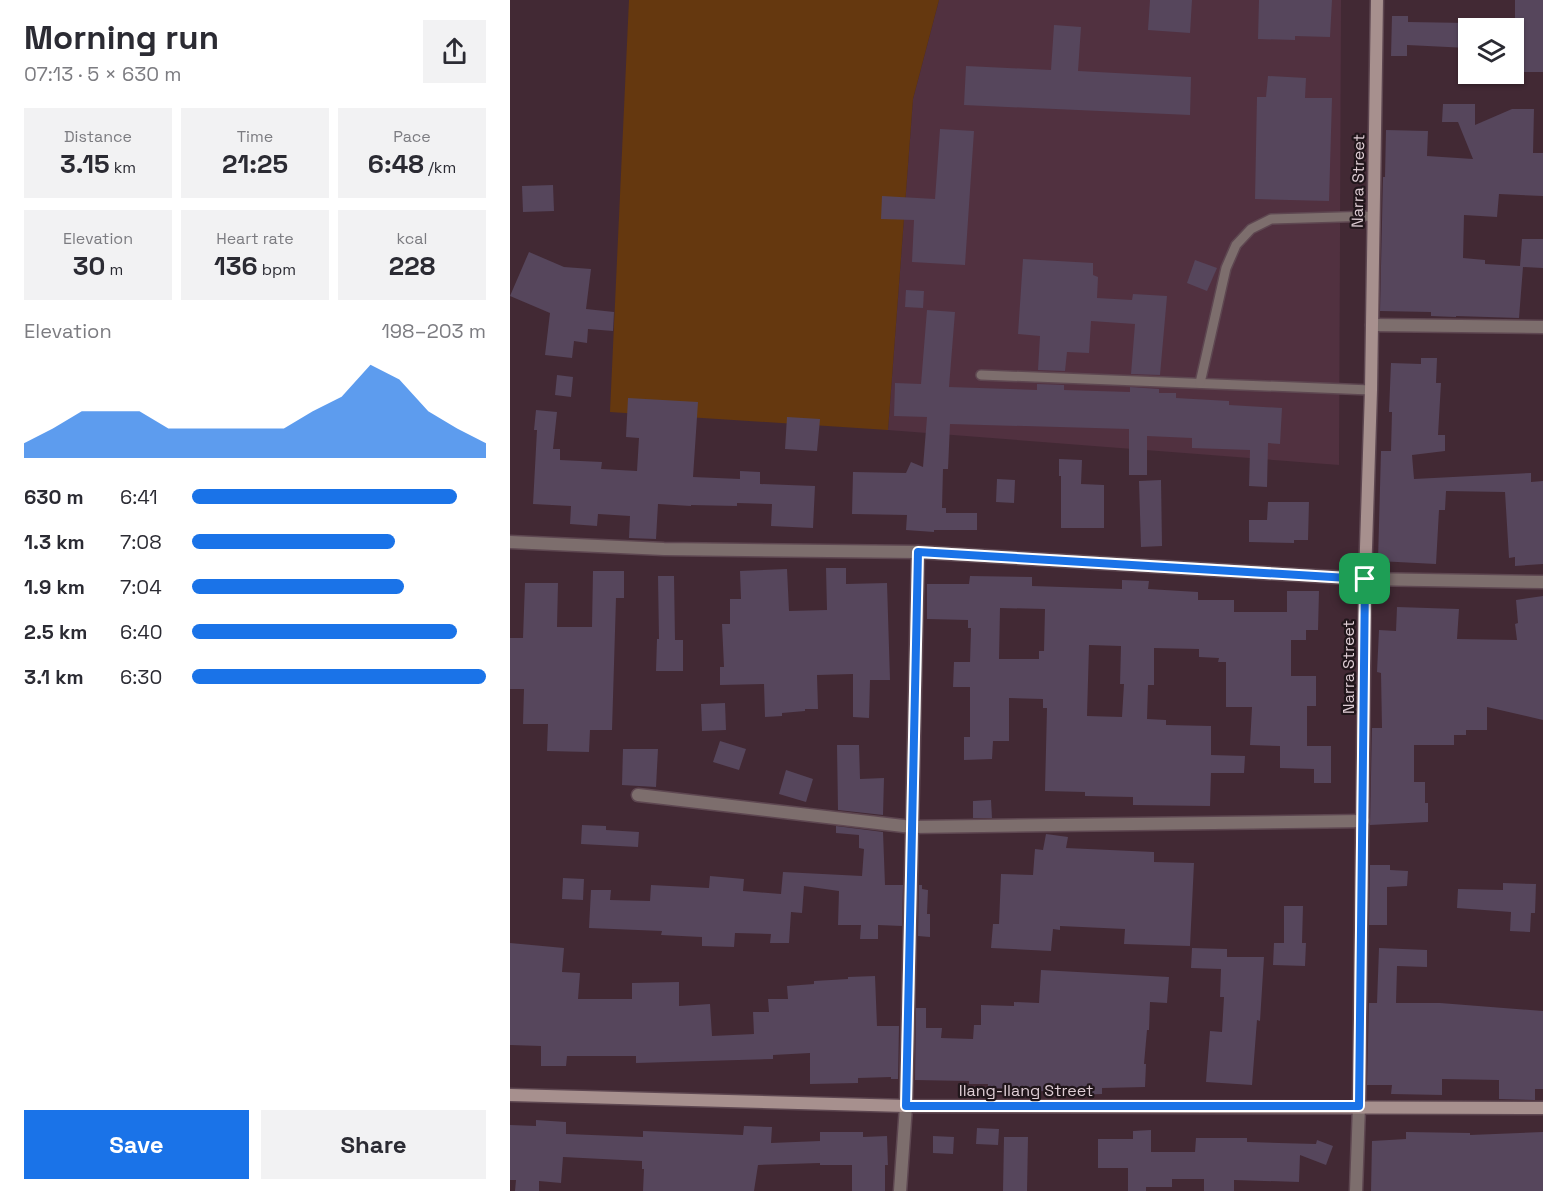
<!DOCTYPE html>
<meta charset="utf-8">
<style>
body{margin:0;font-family:"Space Grotesk",sans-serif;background:#f2f2f3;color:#2b2b33;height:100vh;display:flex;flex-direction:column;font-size:22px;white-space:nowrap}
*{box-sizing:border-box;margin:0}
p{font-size:20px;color:#7c7c81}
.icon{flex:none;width:33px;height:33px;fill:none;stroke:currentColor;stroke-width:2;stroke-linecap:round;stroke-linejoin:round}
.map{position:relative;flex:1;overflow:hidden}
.sheet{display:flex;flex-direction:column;background:#fff;width:510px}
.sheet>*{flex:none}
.fabs{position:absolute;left:948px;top:18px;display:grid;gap:12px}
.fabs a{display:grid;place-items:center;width:66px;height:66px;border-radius:0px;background:#fff;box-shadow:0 2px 4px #0004;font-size:30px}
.pin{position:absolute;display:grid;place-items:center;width:51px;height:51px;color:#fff;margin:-26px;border-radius:12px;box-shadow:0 3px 9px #0006}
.round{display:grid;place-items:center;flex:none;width:63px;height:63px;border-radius:0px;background:#f2f2f3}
.head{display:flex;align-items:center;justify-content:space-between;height:102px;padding:0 24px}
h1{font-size:33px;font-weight:600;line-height:45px}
.figures{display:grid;grid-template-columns:repeat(3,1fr);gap:9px;height:102px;padding:6px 24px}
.figures div{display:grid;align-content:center;border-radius:0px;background:#f2f2f3;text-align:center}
.figures b{font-size:26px;font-weight:600}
.figures small{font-size:16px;font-weight:400}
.figures p{font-size:16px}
.chart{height:168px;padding:12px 24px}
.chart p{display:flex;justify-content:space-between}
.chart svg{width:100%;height:108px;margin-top:6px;fill:#1a73e8;opacity:.7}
.action{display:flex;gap:12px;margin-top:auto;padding:12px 24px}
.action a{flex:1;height:69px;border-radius:0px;background:#1a73e8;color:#fff;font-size:24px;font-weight:600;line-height:69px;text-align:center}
.action a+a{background:#f2f2f3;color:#2b2b33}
ul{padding:0 24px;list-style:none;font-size:20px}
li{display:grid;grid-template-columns:96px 72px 1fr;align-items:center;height:45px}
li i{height:15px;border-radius:8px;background:#1a73e8}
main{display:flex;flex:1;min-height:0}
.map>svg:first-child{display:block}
.built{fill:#513140}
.park{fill:#65380f}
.building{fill:#56465c;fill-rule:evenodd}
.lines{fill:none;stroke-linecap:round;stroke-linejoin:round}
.lane-casing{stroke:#5e4751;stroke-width:12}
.street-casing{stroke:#5e4751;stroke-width:15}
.secondary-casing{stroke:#5e4751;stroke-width:15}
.lane{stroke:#7d6e6d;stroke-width:9}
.street{stroke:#7d6e6d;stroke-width:12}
.secondary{stroke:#a7908e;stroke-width:12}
.route-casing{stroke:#fff;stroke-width:12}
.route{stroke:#1a73e8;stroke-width:8}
.labels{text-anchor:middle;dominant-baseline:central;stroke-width:4.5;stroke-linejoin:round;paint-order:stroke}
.street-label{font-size:16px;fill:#dfced5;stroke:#21161b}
</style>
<main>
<section class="sheet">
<div class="head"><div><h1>Morning run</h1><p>07:13 · 5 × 630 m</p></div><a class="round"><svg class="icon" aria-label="share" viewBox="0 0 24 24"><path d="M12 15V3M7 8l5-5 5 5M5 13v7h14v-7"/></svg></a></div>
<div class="figures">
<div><p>Distance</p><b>3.15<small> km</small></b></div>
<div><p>Time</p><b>21:25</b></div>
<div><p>Pace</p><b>6:48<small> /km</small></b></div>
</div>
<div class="figures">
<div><p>Elevation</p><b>30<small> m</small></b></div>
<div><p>Heart rate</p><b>136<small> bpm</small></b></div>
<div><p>kcal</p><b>228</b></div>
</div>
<div class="chart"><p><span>Elevation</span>198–203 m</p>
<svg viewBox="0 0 160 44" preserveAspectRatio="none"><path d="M0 44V38L10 32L20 25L30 25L40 25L50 32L60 32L70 32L80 32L90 32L100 25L110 19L120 6L130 12L140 25L150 32L160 38V44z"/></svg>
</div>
<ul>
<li><b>630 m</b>6:41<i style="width:90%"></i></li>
<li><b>1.3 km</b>7:08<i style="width:69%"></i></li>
<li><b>1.9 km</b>7:04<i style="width:72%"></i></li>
<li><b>2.5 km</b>6:40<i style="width:90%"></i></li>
<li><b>3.1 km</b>6:30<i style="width:100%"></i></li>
</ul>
<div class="action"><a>Save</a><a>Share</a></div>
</section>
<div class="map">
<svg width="1033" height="1191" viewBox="0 0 1033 1191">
<rect width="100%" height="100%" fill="#422934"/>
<polygon class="built" points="429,0 831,0 829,465 378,430 403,99"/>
<polygon class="park" points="119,0 429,0 403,99 378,430 100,412"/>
<g class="building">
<polygon points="640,0 682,0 680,33 638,30"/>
<polygon points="749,0 822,0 820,37 785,36 785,40 748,39"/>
<polygon points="1005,0 1033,0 1033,72 1012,72 1012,20 1005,20"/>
<polygon points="882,16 898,16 898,22 958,23 958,48 897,45 897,56 881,56"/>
<polygon points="544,25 571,27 568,71 681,77 680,115 454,105 456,66 541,70"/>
<polygon points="758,76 796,78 795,98 822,98 819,201 745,199 747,97 756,97"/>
<polygon points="933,104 965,104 965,125 1002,109 1024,109 1023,153 1033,153 1033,196 989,194 987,217 954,215 953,258 975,260 975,264 1010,266 1012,239 1033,239 1033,268 1013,267 1009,318 946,316 946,317 921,316 921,312 870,311 873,177 875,177 876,130 918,131 917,156 963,159 948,122 932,122"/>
<polygon points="430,129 464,131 455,265 402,262 404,220 371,219 372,196 425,199"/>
<polygon points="43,185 44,211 13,212 12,186"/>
<polygon points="19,252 54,267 81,269 76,309 104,312 103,331 78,329 77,343 64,341 62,358 35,355 40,313 0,296"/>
<polygon points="513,259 583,263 583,275 588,277 587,298 622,300 623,294 657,296 650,375 621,374 625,324 581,321 579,353 557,352 555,371 528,370 530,336 508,334"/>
<polygon points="685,260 707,268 697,291 677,283"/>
<polygon points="396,290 414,291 413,308 395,307"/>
<polygon points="417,310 445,312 439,387 527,390 527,384 554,385 554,390 620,392 620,387 649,389 649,393 666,393 666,398 719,401 719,405 772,408 770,444 758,443 757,487 739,486 740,450 682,448 682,438 637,436 637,475 619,475 619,429 440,424 438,469 433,469 432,508 436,508 436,513 467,513 467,530 424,530 424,532 396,530 397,515 342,514 343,472 396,473 401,462 413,467 417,417 384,416 385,383 411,384"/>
<polygon points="911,358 927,358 926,383 931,383 928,435 935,435 935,451 902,455 904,479 1021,473 1021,482 1033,481 1033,564 1005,566 1005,557 999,558 995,492 936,491 935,510 929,510 926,564 868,561 871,451 881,451 882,412 879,412 881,363 911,364"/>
<polygon points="47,375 63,377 61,397 45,395"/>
<polygon points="118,398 188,402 183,477 230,479 230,471 250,472 250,484 305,486 303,528 261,526 262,504 227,503 227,506 181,505 181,506 148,504 146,539 119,538 120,516 88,514 87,526 60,524 61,506 23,504 27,430 24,430 26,410 47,412 43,449 50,449 50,460 92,462 91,469 127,471 129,438 116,437"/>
<polygon points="277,417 310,419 307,451 275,449"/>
<polygon points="549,459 572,460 571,484 594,485 594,528 551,528 551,476 549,476"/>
<polygon points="487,479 505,480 504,503 486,502"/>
<polygon points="651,480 652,546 631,547 629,481"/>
<polygon points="758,502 799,502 798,540 784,540 784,543 739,542 739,520 757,520"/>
<polygon points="316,568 336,568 336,584 377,583 380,680 360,680 359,718 343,717 343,674 307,675 308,709 295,709 295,711 272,713 272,716 255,717 254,684 210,685 210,667 214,667 212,624 220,624 220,599 231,599 230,571 277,569 279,611 317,610"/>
<polygon points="83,571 114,571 114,598 106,598 102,730 80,730 79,752 37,751 38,724 13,724 14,689 0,689 0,638 13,638 15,583 48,583 47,627 82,627"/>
<polygon points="148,576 164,576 165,640 173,640 173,671 146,671 147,639 149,639"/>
<path d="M 460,576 L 522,577 L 522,586 L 612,589 L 612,580 L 639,581 L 638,589 L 688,592 L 688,600 L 724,600 L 724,612 L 777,612 L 777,591 L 809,591 L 808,630 L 796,630 L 796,640 L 781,640 L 781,676 L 806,676 L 806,706 L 797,706 L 797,746 L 821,746 L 821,783 L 804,783 L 804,769 L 770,768 L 770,746 L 740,745 L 742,707 L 716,707 L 716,662 L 708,662 L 709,658 L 689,657 L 689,649 L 644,648 L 644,685 L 638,685 L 637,719 L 656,720 L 656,725 L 701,726 L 701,755 L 735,756 L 734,773 L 701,773 L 700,806 L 623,805 L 623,797 L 575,796 L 575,792 L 535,791 L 537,708 L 533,708 L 533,699 L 499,698 L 499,741 L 483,741 L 482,759 L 454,760 L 454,737 L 460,737 L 460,687 L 443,687 L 444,662 L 460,662 L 461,628 L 458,628 L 458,620 L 417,619 L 417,584 L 459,584 ZM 490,608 L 535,609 L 534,651 L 529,651 L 529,659 L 489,659 ZM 579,645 L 611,646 L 610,684 L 614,684 L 612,717 L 577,716 Z"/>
<polygon points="1033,596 1033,720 977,707 977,730 956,730 956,735 944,735 944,745 904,745 904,782 915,782 915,803 918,803 918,822 860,825 862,728 872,728 871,673 867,672 869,630 886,631 887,607 949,609 947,639 1007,640 1005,624 1008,623 1006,600"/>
<polygon points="215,703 216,730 192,731 191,704"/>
<polygon points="210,741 236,749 229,770 203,762"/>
<polygon points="327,745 349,745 350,779 374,778 373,815 328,810"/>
<polygon points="113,749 148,749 146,787 112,785"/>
<polygon points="276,770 303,779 296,802 269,794"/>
<polygon points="481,800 482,818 463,818 463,801"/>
<polygon points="72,825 96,826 96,830 129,832 128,847 71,844"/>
<polygon points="326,826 373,832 375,885 393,885 392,926 368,925 368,939 350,939 351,925 328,925 329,891 294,886 292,913 281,912 279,943 260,943 261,934 225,933 224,947 192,946 192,937 151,935 152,931 79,928 81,890 101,890 100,900 140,901 141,885 199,888 200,876 234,879 233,891 271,894 273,872 352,876 354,849 349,848 349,835 326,833"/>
<polygon points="536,834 558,837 556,848 644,852 644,862 684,863 680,946 614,944 615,929 550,926 550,930 543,929 541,951 481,948 483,924 489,924 491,874 523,875 525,849 533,850"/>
<polygon points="860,865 880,865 880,870 898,871 897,886 877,887 877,925 859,925"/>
<polygon points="53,878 74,879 73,900 52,899"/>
<polygon points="993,883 1026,884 1025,913 1021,913 1020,932 1000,931 1001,912 947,908 948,889 993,890"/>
<polygon points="409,885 412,885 412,889 418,890 417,914 420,914 420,937 408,936"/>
<polygon points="774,906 793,906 792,943 796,943 795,966 763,965 764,943 774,943"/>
<polygon points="0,943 54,948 52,972 70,973 68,999 122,999 122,983 169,982 169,1006 200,1004 202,1036 244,1034 243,1012 259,1012 258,999 278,999 277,986 304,984 304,981 338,979 338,977 365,976 367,1026 389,1026 388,1079 381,1079 381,1077 348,1078 348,1083 300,1084 300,1053 263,1055 263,1059 126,1063 126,1056 57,1056 56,1066 31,1066 31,1046 0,1045"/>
<polygon points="682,948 717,949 717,957 754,957 750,1021 747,1020 742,1085 696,1082 700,1031 712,1032 714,997 710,997 711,969 681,968"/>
<polygon points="869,948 917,950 917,967 887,966 886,1003 930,1003 1033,1011 1033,1089 1025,1089 1025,1100 989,1099 989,1080 932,1079 932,1095 881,1094 882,1085 857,1085 859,1003 867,1003"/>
<polygon points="531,970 659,977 657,1003 640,1002 639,1030 637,1030 634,1064 636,1064 635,1087 592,1088 592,1094 535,1096 535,1091 510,1092 510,1089 478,1088 478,1084 459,1084 459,1081 405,1080 406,1008 416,1008 416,1028 432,1028 431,1038 463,1039 464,1025 471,1025 471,1005 504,1006 504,1002 529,1003"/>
<polygon points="26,1120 56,1122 56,1134 133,1137 133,1131 233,1135 234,1126 262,1127 261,1143 310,1141 310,1132 353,1132 353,1137 377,1136 378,1165 375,1165 375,1191 342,1191 342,1165 310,1165 310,1163 248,1165 244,1191 133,1191 134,1169 132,1169 132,1161 53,1157 51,1183 29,1181 29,1191 5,1191 6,1180 0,1180 0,1125 26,1126"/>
<polygon points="467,1128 489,1129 488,1145 466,1144"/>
<polygon points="641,1130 641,1152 685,1152 686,1138 737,1138 737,1142 806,1144 807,1140 823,1146 816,1165 790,1155 789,1182 724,1180 724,1191 694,1191 694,1179 662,1179 662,1187 636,1187 636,1191 618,1191 618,1168 588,1168 588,1139 623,1139 623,1131"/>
<polygon points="896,1132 960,1133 960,1135 1033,1132 1033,1191 861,1191 862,1141 896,1139"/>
<polygon points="423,1136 444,1137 443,1154 423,1153"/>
<polygon points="494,1137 518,1137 517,1191 493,1191"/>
</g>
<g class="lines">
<g class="lane-casing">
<g id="lane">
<polyline points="471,375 861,390"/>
<polyline points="690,383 716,268 726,245 741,229 761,219 864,216"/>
</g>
</g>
<g class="street-casing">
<g id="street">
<polyline points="862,325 1033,327"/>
<polyline points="0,542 154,549 408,552 855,579 1033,582"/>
<polyline points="128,795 402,827 853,821"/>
<polyline points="390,1191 396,1106 408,552"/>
<polyline points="846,1191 849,1106"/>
</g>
</g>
<g class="secondary-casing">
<g id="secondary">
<polyline points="0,1095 396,1106 1033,1108"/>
<polyline points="849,1106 855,579 861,390 867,0"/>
</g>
</g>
<use href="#lane" class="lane"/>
<use href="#street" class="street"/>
<use href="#secondary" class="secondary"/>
</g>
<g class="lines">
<g class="route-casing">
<polygon id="route" points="408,552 855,579 849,1106 396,1106"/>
</g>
<use href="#route" class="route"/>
</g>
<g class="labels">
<g class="street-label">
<text transform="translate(848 181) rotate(-89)">Narra Street</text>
<text transform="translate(838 667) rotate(-90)">Narra Street</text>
<text x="516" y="1090">Ilang-Ilang Street</text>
</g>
</g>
</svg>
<div class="fabs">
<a><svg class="icon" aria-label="layers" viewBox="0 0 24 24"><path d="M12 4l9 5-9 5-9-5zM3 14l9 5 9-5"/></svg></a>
</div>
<div class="pin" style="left:855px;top:579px;background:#1e9e55"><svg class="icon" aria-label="arrive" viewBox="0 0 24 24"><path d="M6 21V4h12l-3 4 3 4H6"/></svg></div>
</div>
</main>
